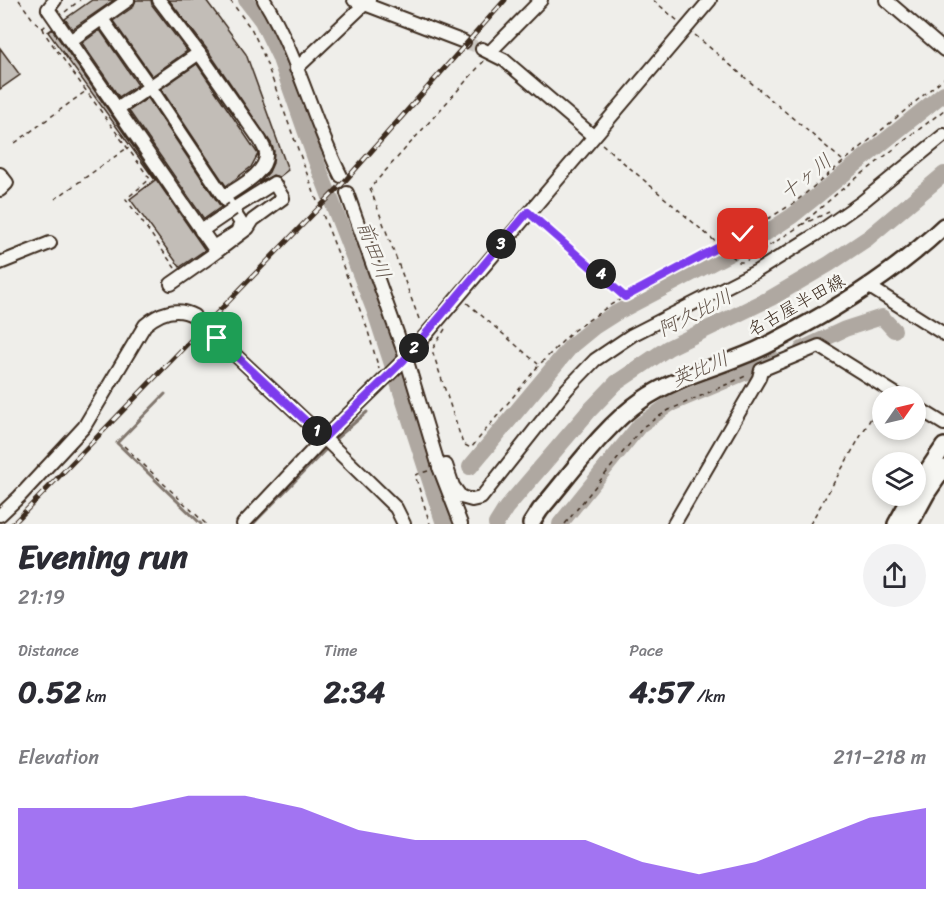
<!DOCTYPE html>
<meta charset="utf-8">
<style>
body{margin:0;font-family:Sriracha,"Klee One",sans-serif;background:#f2f2f3;color:#2b2b33;height:100vh;display:flex;flex-direction:column;font-size:22px;white-space:nowrap}
*{box-sizing:border-box;margin:0}
p{font-size:20px;color:#7c7c81}
.icon{flex:none;width:33px;height:33px;fill:none;stroke:currentColor;stroke-width:2;stroke-linecap:round;stroke-linejoin:round}
.map{position:relative;height:524px;overflow:hidden}
.drawer{display:flex;flex-direction:column;background:#fff;flex:1}
.drawer>*{flex:none}
.needle{width:39px;rotate:56deg}
.tools{position:absolute;left:872px;top:386px;display:grid;gap:12px}
.tools a{display:grid;place-items:center;width:54px;height:54px;border-radius:50%;background:#fff;box-shadow:0 3px 9px #0003;font-size:30px}
.pin{position:absolute;display:grid;place-items:center;width:51px;height:51px;color:#fff;margin:-26px;border-radius:12px;box-shadow:0 3px 9px #0006}
.km{position:absolute;width:30px;height:30px;margin:-15px;border-radius:50%;background:#222;color:#fff;font-size:16px;line-height:30px;text-align:center}
.round{display:grid;place-items:center;flex:none;width:63px;height:63px;border-radius:32px;background:#f2f2f3}
.overview{display:flex;align-items:center;justify-content:space-between;height:102px;padding:0 18px}
h1{font-size:33px;font-weight:700;line-height:45px}
.metrics{display:grid;grid-template-columns:repeat(3,1fr);gap:9px;height:102px;padding:6px 18px}
.metrics div{display:grid;align-content:center}
.metrics b{font-size:30px;font-weight:700}
.metrics small{font-size:16px;font-weight:400}
.metrics p{font-size:16px}
.chart{height:168px;padding:12px 18px}
.chart p{display:flex;justify-content:space-between}
.chart svg{width:100%;height:108px;margin-top:6px;fill:#7c3aed;opacity:.7}
.map>svg:first-child{display:block}
.lines{fill:none;stroke-linecap:round;stroke-linejoin:round}
.stream{stroke:#81766d;stroke-width:3}
.river{stroke:#afa8a1;stroke-width:16}
.building{fill:#c2bdb7;stroke:#3b2a1e;stroke-width:1.5}
.minor-tunnel{stroke:#cbc7c1;stroke-width:12;stroke-dasharray:12 6;stroke-linecap:butt}
.minor-casing{stroke:#3b2a1e;stroke-width:16}
.major-casing{stroke:#3b2a1e;stroke-width:20}
.path{stroke:#3b2a1e;stroke-width:1.5;stroke-dasharray:4.5 4.5;stroke-linecap:butt}
.minor{stroke:#f6f6f2;stroke-width:12}
.major{stroke:#f6f6f2;stroke-width:15}
.rail-casing{stroke:#3b2a1e;stroke-width:5}
.rail{stroke:#f6f6f2;stroke-width:3;stroke-dasharray:9;stroke-linecap:butt}
.minor-bridge-casing{stroke:#3b2a1e;stroke-width:16;stroke-linecap:butt}
.minor-bridge{stroke:#f6f6f2;stroke-width:12}
.route-casing{stroke:#fff;stroke-width:12}
.route{stroke:#7c3aed;stroke-width:8}
.labels{text-anchor:middle;dominant-baseline:central;stroke-width:5;stroke-linejoin:round;paint-order:stroke}
.street-label{font-size:18px;fill:#3b2a1e;stroke:#f6f6f2}
.water-label{font-size:20px;font-style:italic;fill:#64564c;stroke:#f6f6f2}
</style>
<div class="map">
<svg width="944" height="524" viewBox="0 0 944 524">
<rect width="100%" height="100%" fill="#efeeea"/>
<filter id="ink" filterUnits="userSpaceOnUse"><feTurbulence type="fractalNoise" baseFrequency=".0167" numOctaves="2"/><feDisplacementMap in="SourceGraphic" scale="12" xChannelSelector="R" yChannelSelector="G"/><feConvolveMatrix kernelMatrix="1 2 1 2 8 2 1 2 1" color-interpolation-filters="sRGB"/></filter>
<g filter="url(#ink)">
<g class="lines">
<g class="stream">
<polyline points="165,394 117,443 201,524"/>
<polyline points="332,442 367,412"/>
<polyline points="253,524 328,447"/>
</g>
<g class="river">
<polyline points="246,0 262,21 279,56 316,161 375,312 444,524"/>
<polyline points="802,349 845,329 882,317 894,330"/>
<polyline points="470,467 572,345 594,327 616,313 752,242 792,216 944,93"/>
<polyline points="496,524 506,508 589,411 616,383 668,348 771,298 829,264 868,238 944,174"/>
<polyline points="560,524 640,425 670,404 775,360"/>
</g>
</g>
<g class="building">
<polygon points="92,0 114,0 72,29 65,19"/>
<polygon points="136,0 151,0 152,5 187,51 152,76 113,21 133,7"/>
<polygon points="169,0 206,0 246,54 288,170 279,177 273,175 259,183 269,172 273,163 274,151 271,143 206,48"/>
<polygon points="52,29 205,250 180,267 130,199 155,180 48,32"/>
<polygon points="100,30 138,85 119,97 82,43"/>
<polygon points="0,48 20,75 0,89"/>
<polygon points="197,64 258,154 251,167 226,186 161,89"/>
<polygon points="148,98 221,207 204,219 129,111"/>
</g>
<g class="lines">
<g class="minor-tunnel">
<polyline points="464,42 482,49"/>
<polyline points="194,316 217,338"/>
</g>
<g class="minor-casing">
<g id="minor">
<path d="M 55,0 L 48,9 L 213,247 L 237,232 L 241,223 L 224,197 C 238,187 268,173 266,153 C 265,149 262,144 260,140 L 199,53 L 159,0"/>
<path d="M 264,0 C 298,55 312,119 341,176"/>
<polyline points="354,0 464,42"/>
<polyline points="886,0 944,50"/>
<polyline points="102,19 150,87 117,109"/>
<polyline points="70,41 128,0"/>
<polyline points="482,49 504,60 593,136"/>
<polyline points="490,52 541,0"/>
<polyline points="199,53 150,87 224,197"/>
<polyline points="296,69 369,0"/>
<polyline points="0,174 7,183 0,190"/>
<polyline points="347,193 406,358 439,467 461,524"/>
<polyline points="201,231 226,214"/>
<polyline points="0,263 50,243"/>
<polyline points="171,284 211,256 248,228 253,220 283,198 274,183 233,209"/>
<polyline points="868,286 944,334"/>
<polyline points="217,338 324,438 396,508 404,524"/>
<polyline points="915,406 944,424"/>
<polyline points="439,467 446,465 453,486 461,497 472,500 481,498 567,389 595,360 632,335 757,271 815,235 862,202 944,135"/>
<path d="M 0,515 L 19,497 L 84,427 L 145,325 C 159,313 177,306 194,316"/>
<polyline points="243,524 324,438 406,358 710,0"/>
<polyline points="674,524 759,378 761,370 819,346 899,396"/>
</g>
</g>
<g class="major-casing">
<g id="major">
<polyline points="915,489 944,446"/>
<path d="M 531,524 L 540,510 C 570,475 604,426 642,400 C 677,376 720,367 759,349 C 772,343 786,335 799,328 C 851,300 901,267 944,226"/>
<polyline points="896,524 912,495"/>
<polyline points="910,524 927,493 944,468"/>
</g>
</g>
<g class="path">
<polyline points="19,0 34,21 43,28 46,25"/>
<polyline points="230,0 252,30 262,51 317,201"/>
<polyline points="653,0 678,21"/>
<polyline points="65,12 80,0"/>
<polyline points="43,28 45,34 150,179 126,199 175,268"/>
<polyline points="695,35 842,160"/>
<polyline points="15,143 86,91"/>
<polyline points="602,144 739,262 744,262 800,226 840,191 944,110"/>
<polyline points="55,199 127,148"/>
<polyline points="323,215 367,328 379,369"/>
<polyline points="538,221 625,296"/>
<polyline points="801,225 829,212"/>
<polyline points="467,303 538,364"/>
<polyline points="419,319 370,188 484,61"/>
<polyline points="445,329 432,350 463,444 471,448 539,365 574,330 612,304 743,234 794,203 944,78"/>
<polyline points="124,446 206,524"/>
<polyline points="428,471 415,475 430,524"/>
<polyline points="565,524 644,426 669,410 748,375"/>
<polyline points="810,524 882,399"/>
</g>
<use href="#minor" class="minor"/>
<use href="#major" class="major"/>
<g class="rail-casing">
<polyline id="rail" points="13,524 344,182 505,0"/>
</g>
<use href="#rail" class="rail"/>
<g class="minor-bridge-casing">
<polyline id="minor-bridge" points="226,214 233,209"/>
</g>
<use href="#minor-bridge" class="minor-bridge"/>
</g>
</g>
<g class="lines" filter="url(#ink)">
<g class="route-casing">
<polyline id="route" points="217,338 324,438 403,361 528,212 625,297 743,234"/>
</g>
<use href="#route" class="route"/>
</g>
<g class="labels">
<g class="street-label">
<text transform="translate(796 305) rotate(-29)">名古屋半田線</text>
</g>
<g class="water-label">
<text transform="translate(806 177) rotate(-39)">十ヶ川</text>
<text transform="translate(374 250) rotate(69)">前田川</text>
<text transform="translate(695 313) rotate(-27)">阿久比川</text>
<text transform="translate(700 369) rotate(-23)">英比川</text>
</g>
</g>
</svg>
<div class="tools">
<a><svg class="needle" viewBox="-14 -14 28 28"><path d="M0-13l5 13h-10z" fill="#e53935"/><path d="M0 13l5-13h-10z" fill="#7c7c81"/></svg></a>
<a><svg class="icon" aria-label="layers" viewBox="0 0 24 24"><path d="M12 4l9 5-9 5-9-5zM3 14l9 5 9-5"/></svg></a>
</div>
<div class="pin" style="left:217px;top:338px;background:#1e9e55"><svg class="icon" aria-label="arrive" viewBox="0 0 24 24"><path d="M6 21V4h12l-3 4 3 4H6"/></svg></div>
<div class="pin" style="left:743px;top:234px;background:#d93025"><svg class="icon" aria-label="check" viewBox="0 0 24 24"><path d="M5 12l5 5 9-10"/></svg></div>
<b class="km" style="left:317px;top:431px">1</b>
<b class="km" style="left:414px;top:348px">2</b>
<b class="km" style="left:501px;top:244px">3</b>
<b class="km" style="left:601px;top:274px">4</b>
</div>
<section class="drawer">
<div class="overview"><div><h1>Evening run</h1><p>21:19</p></div><a class="round"><svg class="icon" aria-label="share" viewBox="0 0 24 24"><path d="M12 15V3M7 8l5-5 5 5M5 13v7h14v-7"/></svg></a></div>
<div class="metrics">
<div><p>Distance</p><b>0.52<small> km</small></b></div>
<div><p>Time</p><b>2:34</b></div>
<div><p>Pace</p><b>4:57<small> /km</small></b></div>
</div>
<div class="chart"><p><span>Elevation</span>211–218 m</p>
<svg viewBox="0 0 160 44" preserveAspectRatio="none"><path d="M0 44V11L10 11L20 11L30 6L40 6L50 11L60 20L70 24L80 24L90 24L100 24L110 33L120 38L130 33L140 24L150 15L160 11V44z"/></svg>
</div>
</section>
